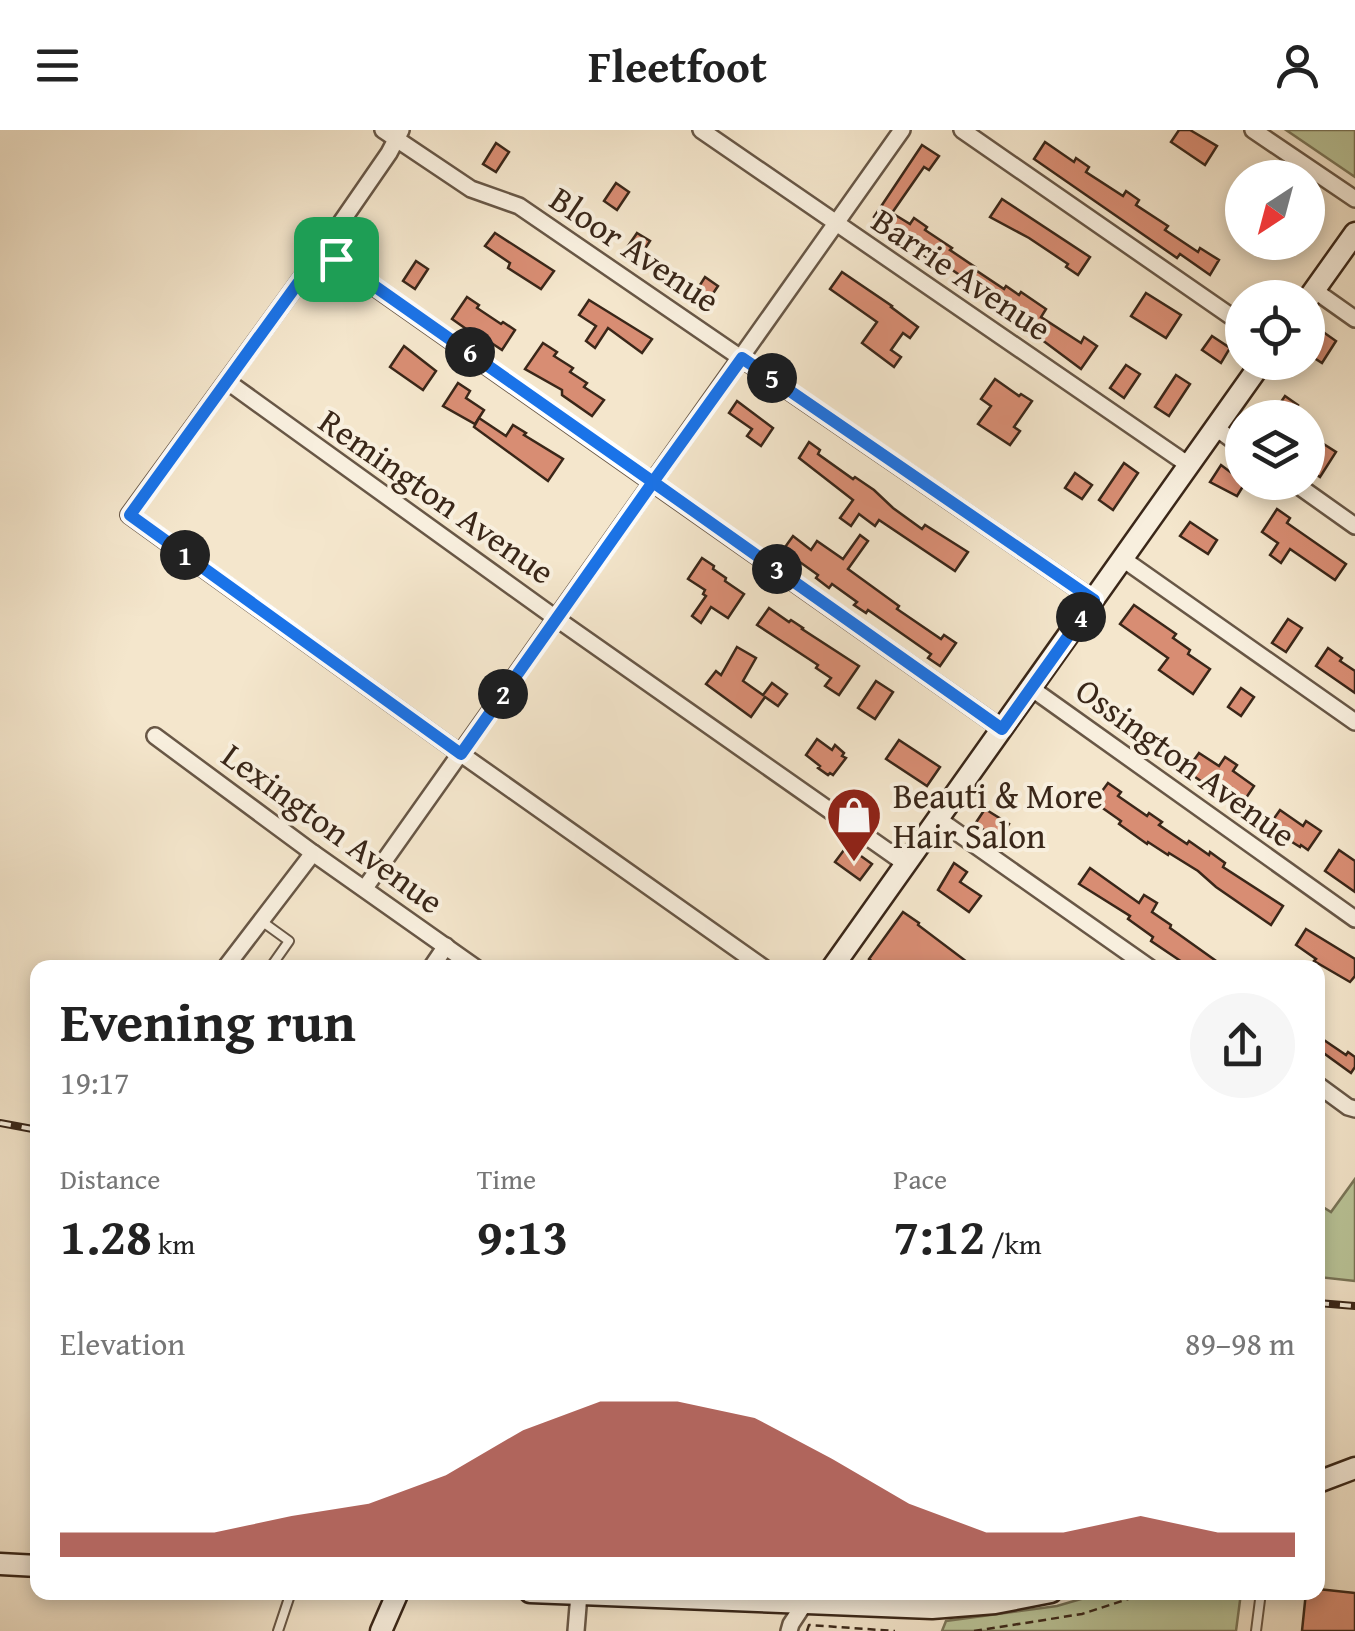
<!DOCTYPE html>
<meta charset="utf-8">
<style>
body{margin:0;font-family:"Gentium Book Plus",serif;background:#f6f6f6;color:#222;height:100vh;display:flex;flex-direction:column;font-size:38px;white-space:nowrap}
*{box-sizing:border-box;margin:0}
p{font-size:32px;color:#767676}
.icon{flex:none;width:55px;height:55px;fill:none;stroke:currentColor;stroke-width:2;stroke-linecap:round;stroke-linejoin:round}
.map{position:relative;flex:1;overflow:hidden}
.side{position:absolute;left:30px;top:830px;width:1295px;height:640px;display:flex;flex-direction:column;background:#fff;border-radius:20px;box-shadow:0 5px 15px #0003}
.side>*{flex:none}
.needle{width:65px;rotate:216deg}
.controls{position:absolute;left:1225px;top:30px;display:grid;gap:20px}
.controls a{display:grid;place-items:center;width:100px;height:100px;border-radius:50%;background:#fff;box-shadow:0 5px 15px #0003;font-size:50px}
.pin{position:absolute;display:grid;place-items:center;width:85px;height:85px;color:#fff;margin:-42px;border-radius:20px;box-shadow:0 5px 15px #0006}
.km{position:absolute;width:50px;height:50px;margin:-25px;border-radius:50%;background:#222;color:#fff;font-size:28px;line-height:50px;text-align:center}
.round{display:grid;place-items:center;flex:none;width:105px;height:105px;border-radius:52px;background:#f6f6f6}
.overview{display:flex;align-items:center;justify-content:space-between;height:170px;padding:0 30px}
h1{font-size:55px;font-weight:700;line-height:75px}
.stats{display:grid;grid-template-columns:repeat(3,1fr);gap:15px;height:170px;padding:10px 30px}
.stats div{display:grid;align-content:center}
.stats b{font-size:50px;font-weight:700}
.stats small{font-size:28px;font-weight:400}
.stats p{font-size:28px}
.chart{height:280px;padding:20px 30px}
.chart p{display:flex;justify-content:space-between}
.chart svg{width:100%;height:180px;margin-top:10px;fill:#8f2418;opacity:.7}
header{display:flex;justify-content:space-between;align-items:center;height:130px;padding:0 30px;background:#fff;font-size:45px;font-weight:700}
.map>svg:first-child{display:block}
.green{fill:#bac599;stroke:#7a7659;stroke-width:2.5}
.building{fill:#d88d73;stroke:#3a2719;stroke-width:2.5}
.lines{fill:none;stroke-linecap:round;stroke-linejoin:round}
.lane-casing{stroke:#685746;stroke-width:12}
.street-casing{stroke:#685746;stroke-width:20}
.secondary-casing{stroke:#3a2719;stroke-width:25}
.path{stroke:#3a2719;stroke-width:2.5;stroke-dasharray:8 5;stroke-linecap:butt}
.lane{stroke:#f8efde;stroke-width:8}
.street{stroke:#f8efde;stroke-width:15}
.secondary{stroke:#f8efde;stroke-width:20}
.rail-casing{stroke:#3a2719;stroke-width:8}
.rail{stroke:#f8efde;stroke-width:4;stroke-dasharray:11;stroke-linecap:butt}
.route-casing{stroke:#fff;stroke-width:20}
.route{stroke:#1a73e8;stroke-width:12}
.labels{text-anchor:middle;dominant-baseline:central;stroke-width:8;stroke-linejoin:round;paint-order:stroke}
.street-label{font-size:35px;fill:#3a2719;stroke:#f8efde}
.poi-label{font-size:35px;fill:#3a2719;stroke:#f8efde;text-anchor:start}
</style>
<header><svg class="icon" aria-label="menu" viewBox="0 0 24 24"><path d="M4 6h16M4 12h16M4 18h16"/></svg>Fleetfoot<svg class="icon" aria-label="person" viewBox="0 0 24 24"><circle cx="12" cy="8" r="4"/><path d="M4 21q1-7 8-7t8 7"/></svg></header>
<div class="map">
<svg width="1355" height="1501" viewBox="0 0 1355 1501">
<rect width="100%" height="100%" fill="#f4e6cc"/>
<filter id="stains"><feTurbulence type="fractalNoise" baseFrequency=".002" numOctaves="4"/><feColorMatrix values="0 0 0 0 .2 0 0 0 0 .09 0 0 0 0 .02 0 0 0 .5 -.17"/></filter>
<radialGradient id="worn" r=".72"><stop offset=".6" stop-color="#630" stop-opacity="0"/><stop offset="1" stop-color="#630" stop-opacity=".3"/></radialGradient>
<g class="green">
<polygon points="1286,0 1355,0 1355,47"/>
<polygon points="1355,1049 1355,1151 1318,1147 1318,1074 1331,1082"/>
<polygon points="1105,1462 1241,1463 1236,1501 942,1501 946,1491 1057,1476"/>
</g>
<g class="building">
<polygon points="1179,0 1190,0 1217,16 1205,35 1171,12"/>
<polygon points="1045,12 1074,32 1076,28 1089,37 1086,42 1123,66 1126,61 1139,70 1136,75 1168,96 1165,100 1198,122 1200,118 1219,130 1210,145 1180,124 1177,128 1034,29"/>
<polygon points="496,13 509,22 496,42 483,34"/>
<polygon points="922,15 939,26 929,40 924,37 892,83 910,94 914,88 927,97 925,100 952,118 950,120 975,137 974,139 1004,159 1006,156 1019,165 1021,162 1046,179 1041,187 1081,213 1084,207 1097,216 1081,239 1018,192 1020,189 978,161 980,159 942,133 940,136 923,125 925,122 874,87"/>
<polygon points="616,53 629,62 617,80 604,71"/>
<polygon points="1002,69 1090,127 1078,145 1066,137 1068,134 1029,108 990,87"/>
<polygon points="495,103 554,141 541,159 508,138 510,133 485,116"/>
<polygon points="637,103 650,111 637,131 624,122"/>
<polygon points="416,131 428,139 415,159 403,151"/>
<polygon points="842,142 892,176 891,177 918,197 910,208 903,203 891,220 901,227 894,237 862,213 877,192 830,159"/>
<polygon points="705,147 718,156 706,174 693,166"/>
<polygon points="1146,163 1181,185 1166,208 1131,186"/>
<polygon points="467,167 479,175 477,178 501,194 503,192 515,200 502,220 484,208 482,210 452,189"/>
<polygon points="589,170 652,209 642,223 608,198 595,218 586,211 596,196 579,185"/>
<polygon points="1316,197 1336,211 1322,233 1308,224 1308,209"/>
<polygon points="1212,206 1230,218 1221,233 1202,220"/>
<polygon points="543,213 557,222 554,226 573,238 570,242 587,253 584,257 604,270 592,286 562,265 562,260 525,239"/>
<polygon points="404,216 436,241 423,260 390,237"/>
<polygon points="1126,235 1140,244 1124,268 1110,258"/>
<polygon points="1176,245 1190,254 1169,286 1155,277"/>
<polygon points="995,249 1019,266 1021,264 1032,271 1014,297 1020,301 1010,315 978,294 991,276 981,269"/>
<polygon points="458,253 470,261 466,268 484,280 475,294 443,276"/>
<polygon points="1285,266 1298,275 1290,288 1270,288"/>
<polygon points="737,271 773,298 761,316 747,306 752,299 729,283"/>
<polygon points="479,288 506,306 513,295 526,303 524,305 563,329 548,351 474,297"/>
<polygon points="809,312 820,320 818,324 853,349 855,347 874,360 893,378 922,399 925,395 968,422 955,441 879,390 875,396 859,384 851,396 840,388 853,370 799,328"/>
<polygon points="1322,313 1336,322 1320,347 1309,340 1312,336 1308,334"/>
<polygon points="1124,333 1138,343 1113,380 1099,370"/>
<polygon points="1221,335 1245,353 1237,366 1210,352"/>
<polygon points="1075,343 1092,355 1082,369 1065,358"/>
<polygon points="1277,379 1290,388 1287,393 1346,434 1335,450 1290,419 1281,433 1270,425 1278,413 1262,402"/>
<polygon points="1190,392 1217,410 1208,424 1180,406"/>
<polygon points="860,405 868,411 848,439 899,476 897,479 941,509 944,505 956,513 940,536 928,528 931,524 868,480 866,483 854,475 857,472 832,454 829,458 816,448 818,445 783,420 793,406 811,420 817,411 843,429"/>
<polygon points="702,428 714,436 713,439 726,448 725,451 744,464 728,488 711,477 701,493 692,486 706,466 703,464 705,460 688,449"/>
<polygon points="1134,475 1176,504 1173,508 1190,520 1188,524 1210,539 1193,564 1159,540 1168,528 1120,494"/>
<polygon points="769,478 789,492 791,490 803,498 802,499 859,536 839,565 825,556 831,548 816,538 818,535 757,495"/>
<polygon points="1288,489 1302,498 1286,522 1272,513"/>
<polygon points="737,517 756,528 743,551 763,565 772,553 787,564 778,576 765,567 751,587 706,554 716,541 721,545"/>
<polygon points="1328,518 1342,528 1340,531 1355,541 1355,563 1316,536"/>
<polygon points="876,551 893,562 875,589 858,578"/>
<polygon points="1241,558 1254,567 1241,586 1228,577"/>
<polygon points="817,609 832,620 835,615 844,623 842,626 846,628 833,645 830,643 828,645 818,638 820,636 806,625"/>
<polygon points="899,610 940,637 927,656 886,629"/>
<polygon points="1199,623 1219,636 1225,627 1237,635 1233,641 1254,656 1240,677 1186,641"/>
<polygon points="1108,653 1121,662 1118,666 1147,686 1149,683 1162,692 1159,695 1187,714 1189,711 1209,725 1210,722 1225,733 1223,737 1283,776 1271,795 1216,757 1198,741 1169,723 1168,725 1148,712 1147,714 1119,694 1121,691 1094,672"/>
<polygon points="985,679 1009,694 999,710 975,694"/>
<polygon points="1280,680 1303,696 1306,691 1321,701 1308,720 1301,715 1300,717 1268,697"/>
<polygon points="847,716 872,734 860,750 835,732"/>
<polygon points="1339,720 1355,731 1355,762 1325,741"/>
<polygon points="954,733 967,742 960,752 981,766 969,782 938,760"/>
<polygon points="1090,738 1139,773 1144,765 1157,773 1152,782 1171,795 1170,798 1226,838 1194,838 1186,832 1185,834 1151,811 1153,807 1128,789 1130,786 1079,754"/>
<polygon points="903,782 919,793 918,795 975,838 880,838 869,829"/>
<polygon points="1306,799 1355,829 1355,846 1350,852 1314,831 1316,829 1296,815"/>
<polygon points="1318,906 1346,925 1348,922 1355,927 1355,937 1351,943 1318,919"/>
<polygon points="1318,1459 1355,1463 1355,1501 1302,1501 1306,1462 1318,1462"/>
</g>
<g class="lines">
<g class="lane-casing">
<g id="lane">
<polyline points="260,790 289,811 270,838"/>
<polyline points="278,1501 291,1462"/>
<polyline points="1256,1501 1261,1462"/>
</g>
</g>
<g class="street-casing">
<g id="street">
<polyline points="383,0 471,59 519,76 1094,470"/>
<polyline points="401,0 389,23 322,120 129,385 447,614 764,838"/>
<polyline points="701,0 1190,336"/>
<polyline points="962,0 1242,194"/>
<polyline points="1253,0 1355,69"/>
<polyline points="322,120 1002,599"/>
<polyline points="1314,160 1355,189"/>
<polyline points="228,252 557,489 906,734"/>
<polyline points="1216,298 1242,317"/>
<polyline points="1293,352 1355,396"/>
<polyline points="1123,429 1355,592"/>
<polyline points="1031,558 1355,789"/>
<polyline points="155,606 313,723 476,838"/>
<polyline points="938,689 1150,838"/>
<polyline points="365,758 902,0"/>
<polyline points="225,838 313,723"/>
<polyline points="431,838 446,816"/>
<polyline points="1318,955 1348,977 1355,979"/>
<polyline points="576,1501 579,1464"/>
<polyline points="789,1501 791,1494 812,1462"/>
</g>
</g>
<g class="secondary-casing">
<g id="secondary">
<polyline points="1308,169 1355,103"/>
<polyline points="832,838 1262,232"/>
<polyline points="1318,1352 1355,1338"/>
<polyline points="0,1434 38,1436"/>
<polyline points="530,1462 932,1478 995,1473 1051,1462"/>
<polyline points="381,1501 398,1462"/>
</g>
</g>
<g class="path">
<polyline points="807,1501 809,1495 895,1501"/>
<polyline points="974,1501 1082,1484 1150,1462"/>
</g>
<use href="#lane" class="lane"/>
<use href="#street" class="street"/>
<use href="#secondary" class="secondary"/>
<g class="rail-casing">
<g id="rail">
<polyline points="0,993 38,1000"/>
<polyline points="1318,1173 1355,1176"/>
</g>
</g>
<use href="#rail" class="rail"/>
</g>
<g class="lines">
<g class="route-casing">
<polyline id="route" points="336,129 322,120 130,385 461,624 653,352 1002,599 1094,470 742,228 653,352 336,129"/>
</g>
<use href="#route" class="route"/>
</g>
<defs>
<g id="shop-pin" transform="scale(2.875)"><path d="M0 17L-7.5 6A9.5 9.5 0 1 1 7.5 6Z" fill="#8f2418" stroke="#f8efde"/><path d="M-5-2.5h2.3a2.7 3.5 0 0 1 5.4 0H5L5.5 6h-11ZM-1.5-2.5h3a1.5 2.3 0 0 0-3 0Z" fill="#fff"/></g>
</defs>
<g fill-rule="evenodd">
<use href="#shop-pin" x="854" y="685"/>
</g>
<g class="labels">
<g class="street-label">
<text transform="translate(635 119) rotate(34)">Bloor Avenue</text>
<text transform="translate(962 144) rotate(34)">Barrie Avenue</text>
<text transform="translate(437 366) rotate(35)">Remington Avenue</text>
<text transform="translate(1186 632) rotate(36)">Ossington Avenue</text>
<text transform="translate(333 698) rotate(36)">Lexington Avenue</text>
</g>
<g class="poi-label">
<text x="893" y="665">Beauti &amp; More<tspan x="893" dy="40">Hair Salon</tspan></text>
</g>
</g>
<rect width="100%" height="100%" filter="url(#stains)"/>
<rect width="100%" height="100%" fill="url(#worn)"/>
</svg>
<div class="controls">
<a><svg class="needle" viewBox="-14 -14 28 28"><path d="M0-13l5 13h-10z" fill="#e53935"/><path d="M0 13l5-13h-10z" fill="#767676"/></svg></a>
<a><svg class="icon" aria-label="locate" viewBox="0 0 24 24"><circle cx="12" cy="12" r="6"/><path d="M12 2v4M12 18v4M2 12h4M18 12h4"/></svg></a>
<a><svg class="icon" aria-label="layers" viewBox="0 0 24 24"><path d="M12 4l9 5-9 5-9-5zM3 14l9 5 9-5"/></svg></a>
</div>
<div class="pin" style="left:336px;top:129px;background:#1e9e55"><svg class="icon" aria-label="arrive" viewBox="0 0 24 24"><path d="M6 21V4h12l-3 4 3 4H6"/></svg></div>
<b class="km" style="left:185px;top:425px">1</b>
<b class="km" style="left:503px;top:564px">2</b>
<b class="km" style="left:777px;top:439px">3</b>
<b class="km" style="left:1081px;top:487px">4</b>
<b class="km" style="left:772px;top:248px">5</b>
<b class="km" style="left:470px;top:222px">6</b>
<section class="side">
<div class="overview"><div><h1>Evening run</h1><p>19:17</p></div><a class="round"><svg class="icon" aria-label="share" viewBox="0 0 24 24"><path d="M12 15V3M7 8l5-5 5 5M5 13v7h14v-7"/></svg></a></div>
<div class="stats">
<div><p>Distance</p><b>1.28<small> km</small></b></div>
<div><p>Time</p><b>9:13</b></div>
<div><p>Pace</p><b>7:12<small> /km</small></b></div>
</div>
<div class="chart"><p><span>Elevation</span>89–98 m</p>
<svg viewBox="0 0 160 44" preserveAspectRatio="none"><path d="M0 44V38L10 38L20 38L30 34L40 31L50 24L60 13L70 6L80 6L90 10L100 20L110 31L120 38L130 38L140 34L150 38L160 38V44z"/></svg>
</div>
</section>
</div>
